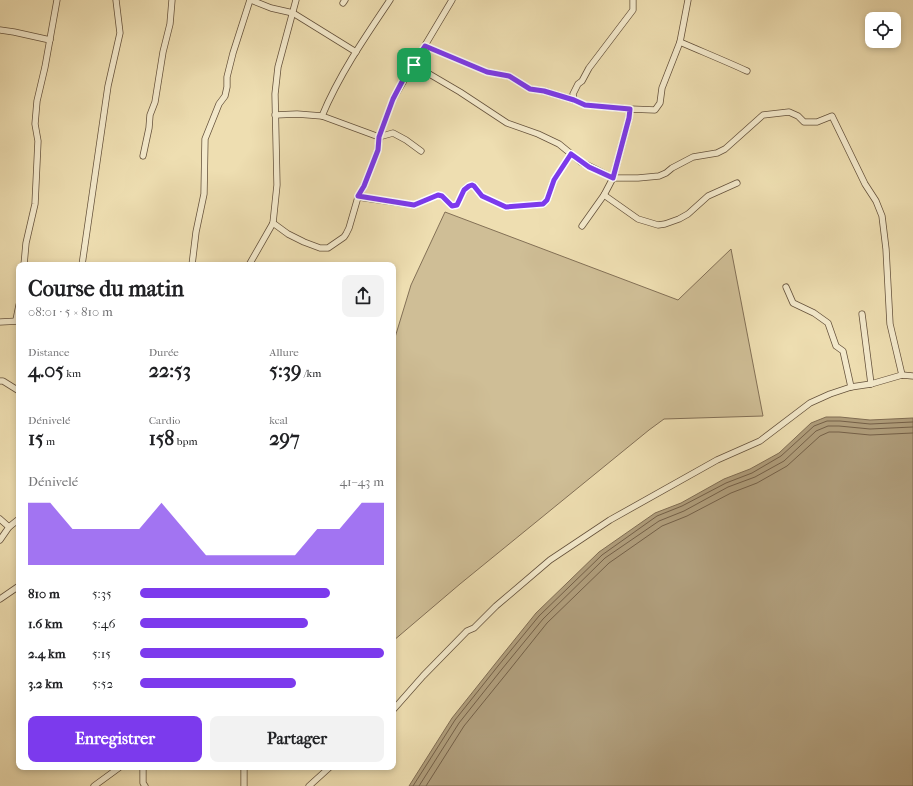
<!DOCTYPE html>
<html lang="fr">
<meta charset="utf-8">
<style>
body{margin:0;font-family:"IM FELL French Canon",serif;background:#f2f2f2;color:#202124;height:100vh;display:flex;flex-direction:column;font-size:15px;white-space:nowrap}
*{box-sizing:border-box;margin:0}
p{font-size:13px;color:#757577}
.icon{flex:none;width:22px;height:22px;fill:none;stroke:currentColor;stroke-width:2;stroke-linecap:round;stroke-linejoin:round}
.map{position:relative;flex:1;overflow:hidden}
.sheet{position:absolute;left:16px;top:262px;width:380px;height:508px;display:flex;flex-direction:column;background:#fff;border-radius:8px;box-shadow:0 2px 6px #0003}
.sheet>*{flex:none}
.tools{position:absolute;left:865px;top:12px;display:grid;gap:8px}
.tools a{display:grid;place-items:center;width:36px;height:36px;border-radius:8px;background:#fff;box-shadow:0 2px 6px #0003;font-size:20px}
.pin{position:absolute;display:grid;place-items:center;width:34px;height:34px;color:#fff;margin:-17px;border-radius:8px;box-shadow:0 2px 6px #0006}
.round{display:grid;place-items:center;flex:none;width:42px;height:42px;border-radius:8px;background:#f2f2f2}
.summary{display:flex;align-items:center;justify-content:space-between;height:68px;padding:0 12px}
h1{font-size:22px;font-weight:700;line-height:30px}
.stats{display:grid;grid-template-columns:repeat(3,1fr);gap:6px;height:68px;padding:4px 12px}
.stats div{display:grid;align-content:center}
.stats b{font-size:20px;font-weight:700}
.stats small{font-size:11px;font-weight:400}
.stats p{font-size:11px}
.chart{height:112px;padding:8px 12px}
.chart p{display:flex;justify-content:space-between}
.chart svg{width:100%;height:72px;margin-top:4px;fill:#7c3aed;opacity:.7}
.cta{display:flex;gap:8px;margin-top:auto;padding:8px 12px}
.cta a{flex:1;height:46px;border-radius:8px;background:#7c3aed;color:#fff;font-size:16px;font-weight:700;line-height:46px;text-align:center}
.cta a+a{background:#f2f2f2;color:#202124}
ul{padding:0 12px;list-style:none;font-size:13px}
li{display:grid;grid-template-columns:64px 48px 1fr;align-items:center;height:30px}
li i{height:10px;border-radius:5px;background:#7c3aed}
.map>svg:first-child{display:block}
.green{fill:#cfbe96;stroke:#837056}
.water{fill:#b09e7c;stroke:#806d53}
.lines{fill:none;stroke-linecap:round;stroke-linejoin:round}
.shore{stroke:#746048;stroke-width:1}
.minor-casing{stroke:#65523c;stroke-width:7}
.minor{stroke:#f4eacc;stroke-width:5.5}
.route-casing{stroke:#fff;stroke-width:8}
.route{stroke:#7c3aed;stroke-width:5}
</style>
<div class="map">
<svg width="913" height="786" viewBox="0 0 913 786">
<rect width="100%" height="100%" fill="#eedeb1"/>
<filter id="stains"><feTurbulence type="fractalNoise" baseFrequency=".005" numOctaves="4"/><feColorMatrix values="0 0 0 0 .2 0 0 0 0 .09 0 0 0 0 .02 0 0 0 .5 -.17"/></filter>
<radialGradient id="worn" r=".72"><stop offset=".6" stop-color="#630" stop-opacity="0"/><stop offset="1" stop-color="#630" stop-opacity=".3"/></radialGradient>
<polygon class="green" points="445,212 678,300 731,249 763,416 664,419 649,430 460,584 393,641 393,344 411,285"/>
<polygon class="water" points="826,417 840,417 870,420 913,418 913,786 409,786 452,718 495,664 536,613 599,552 655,513 681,503 724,479 750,469 779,453 811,423"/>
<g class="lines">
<g class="shore">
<polyline points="413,786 455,720 498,666 539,616 602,555 657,516 682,506 726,483 752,473 781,456 814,426 827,421 840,421 870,424 913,422"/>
<polyline points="419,786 459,723 502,669 543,619 605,558 659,521 684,511 728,487 755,477 784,461 816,431 828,426 839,426 870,429 913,427"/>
<polyline points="426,786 464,726 507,673 547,623 609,563 662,526 687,516 731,493 757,483 787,466 820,436 829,432 839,432 870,435 913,433"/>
</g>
<g class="minor-casing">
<g id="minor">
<polyline points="251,0 271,8 293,13 356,52"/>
<polyline points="343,3 345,0"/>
<polyline points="0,30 14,32 50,40"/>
<path d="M 680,42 C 703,52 725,61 747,71"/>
<polyline points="425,46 487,72 509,76 530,89 544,91 574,100 585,105 630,109"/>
<polyline points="414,65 460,92 507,123 538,134 559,144 581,162 613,178 638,178 659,176 666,173 672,168 693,157 717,153 725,149 763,115 789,112 798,116 804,122 817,122 832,116 865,184 876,201 882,216 886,249 890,324 902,375"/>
<polyline points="574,100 573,94 578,84 582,81 589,68 633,10 633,0"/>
<polyline points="275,115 297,114 322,116 379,137 393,133 406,140 421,151"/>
<path d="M 322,116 C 339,75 365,37 390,0"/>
<polyline points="143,156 149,128 150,115 155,102 163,52 170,24 172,0"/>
<polyline points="604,195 638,219 658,225 665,224 679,219 688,214 708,196 737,183"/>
<polyline points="358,197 414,205 438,195 442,196 452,206 457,205 464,190 469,186 472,185 474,186 482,196 506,207 543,204 547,200 554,180 571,154"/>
<polyline points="273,223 288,234 304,242 320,248 328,248 344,237 346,234 349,228 358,197 364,186 378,150 379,137 393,99 452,0"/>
<polyline points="582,226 604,195 613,178 629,118 630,109 655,110 660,103 662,88 680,42 688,0"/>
<polyline points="24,265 26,243 35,204 38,141 35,124 37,101 45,67 57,0"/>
<polyline points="82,265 108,86 120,33 116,0"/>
<polyline points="192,265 196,232 204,194 205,139 219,104 225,96 227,87 227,77 233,53 250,0"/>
<polyline points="249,265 273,223 277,185 275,94 278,67 296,0"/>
<polyline points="786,287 793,303 814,313 828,323 836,346 843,351 851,387"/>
<polyline points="862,314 871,384"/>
<polyline points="16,320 19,305"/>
<polyline points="0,322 19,321"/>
<polyline points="0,381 3,381 19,391"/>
<polyline points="0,519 9,527"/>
<polyline points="0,540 9,527 19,519"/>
<polyline points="0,599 19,586"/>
<polyline points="393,710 423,676 467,631 474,628 496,606 550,560 610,520 717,460 760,441 810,403 830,394 851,387 871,384 902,375 913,376"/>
<polyline points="143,767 143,783 145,786"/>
<polyline points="94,786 120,767"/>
<polyline points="244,786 244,770"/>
<polyline points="309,786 330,767"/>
</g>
</g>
<use href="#minor" class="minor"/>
</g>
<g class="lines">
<g class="route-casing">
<polygon id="route" points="425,46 487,72 509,76 530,89 544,91 574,100 585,105 630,109 629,118 613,178 589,167 571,154 554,180 547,200 543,204 506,207 482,196 474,186 472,185 469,186 464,190 457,205 452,206 442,196 438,195 414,205 358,196 364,186 378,150 379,137 393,99 404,78"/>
</g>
<use href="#route" class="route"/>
</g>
<rect width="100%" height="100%" filter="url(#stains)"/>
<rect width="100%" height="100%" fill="url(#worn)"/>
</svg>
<div class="tools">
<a><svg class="icon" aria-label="locate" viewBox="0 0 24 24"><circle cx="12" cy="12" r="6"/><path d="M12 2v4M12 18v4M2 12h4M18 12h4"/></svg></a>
</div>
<div class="pin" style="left:414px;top:65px;background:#1e9e55"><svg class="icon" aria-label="arrive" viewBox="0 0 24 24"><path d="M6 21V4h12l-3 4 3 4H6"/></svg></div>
<section class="sheet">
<div class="summary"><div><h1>Course du matin</h1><p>08:01 · 5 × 810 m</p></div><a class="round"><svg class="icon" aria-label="share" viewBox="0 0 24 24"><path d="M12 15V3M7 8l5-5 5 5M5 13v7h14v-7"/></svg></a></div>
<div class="stats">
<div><p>Distance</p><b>4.05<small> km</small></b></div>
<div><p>Durée</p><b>22:53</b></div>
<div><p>Allure</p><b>5:39<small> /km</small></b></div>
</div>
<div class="stats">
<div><p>Dénivelé</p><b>15<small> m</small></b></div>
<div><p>Cardio</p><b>158<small> bpm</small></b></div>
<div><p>kcal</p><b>297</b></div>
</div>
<div class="chart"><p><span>Dénivelé</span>41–43 m</p>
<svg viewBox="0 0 160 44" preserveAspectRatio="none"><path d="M0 44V6L10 6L20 22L30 22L40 22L50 22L60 6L70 22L80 38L90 38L100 38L110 38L120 38L130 22L140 22L150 6L160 6V44z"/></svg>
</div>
<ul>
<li><b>810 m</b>5:35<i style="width:78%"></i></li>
<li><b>1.6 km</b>5:46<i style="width:69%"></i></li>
<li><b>2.4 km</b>5:15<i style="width:100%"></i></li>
<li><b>3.2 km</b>5:52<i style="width:64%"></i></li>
</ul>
<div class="cta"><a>Enregistrer</a><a>Partager</a></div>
</section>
</div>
